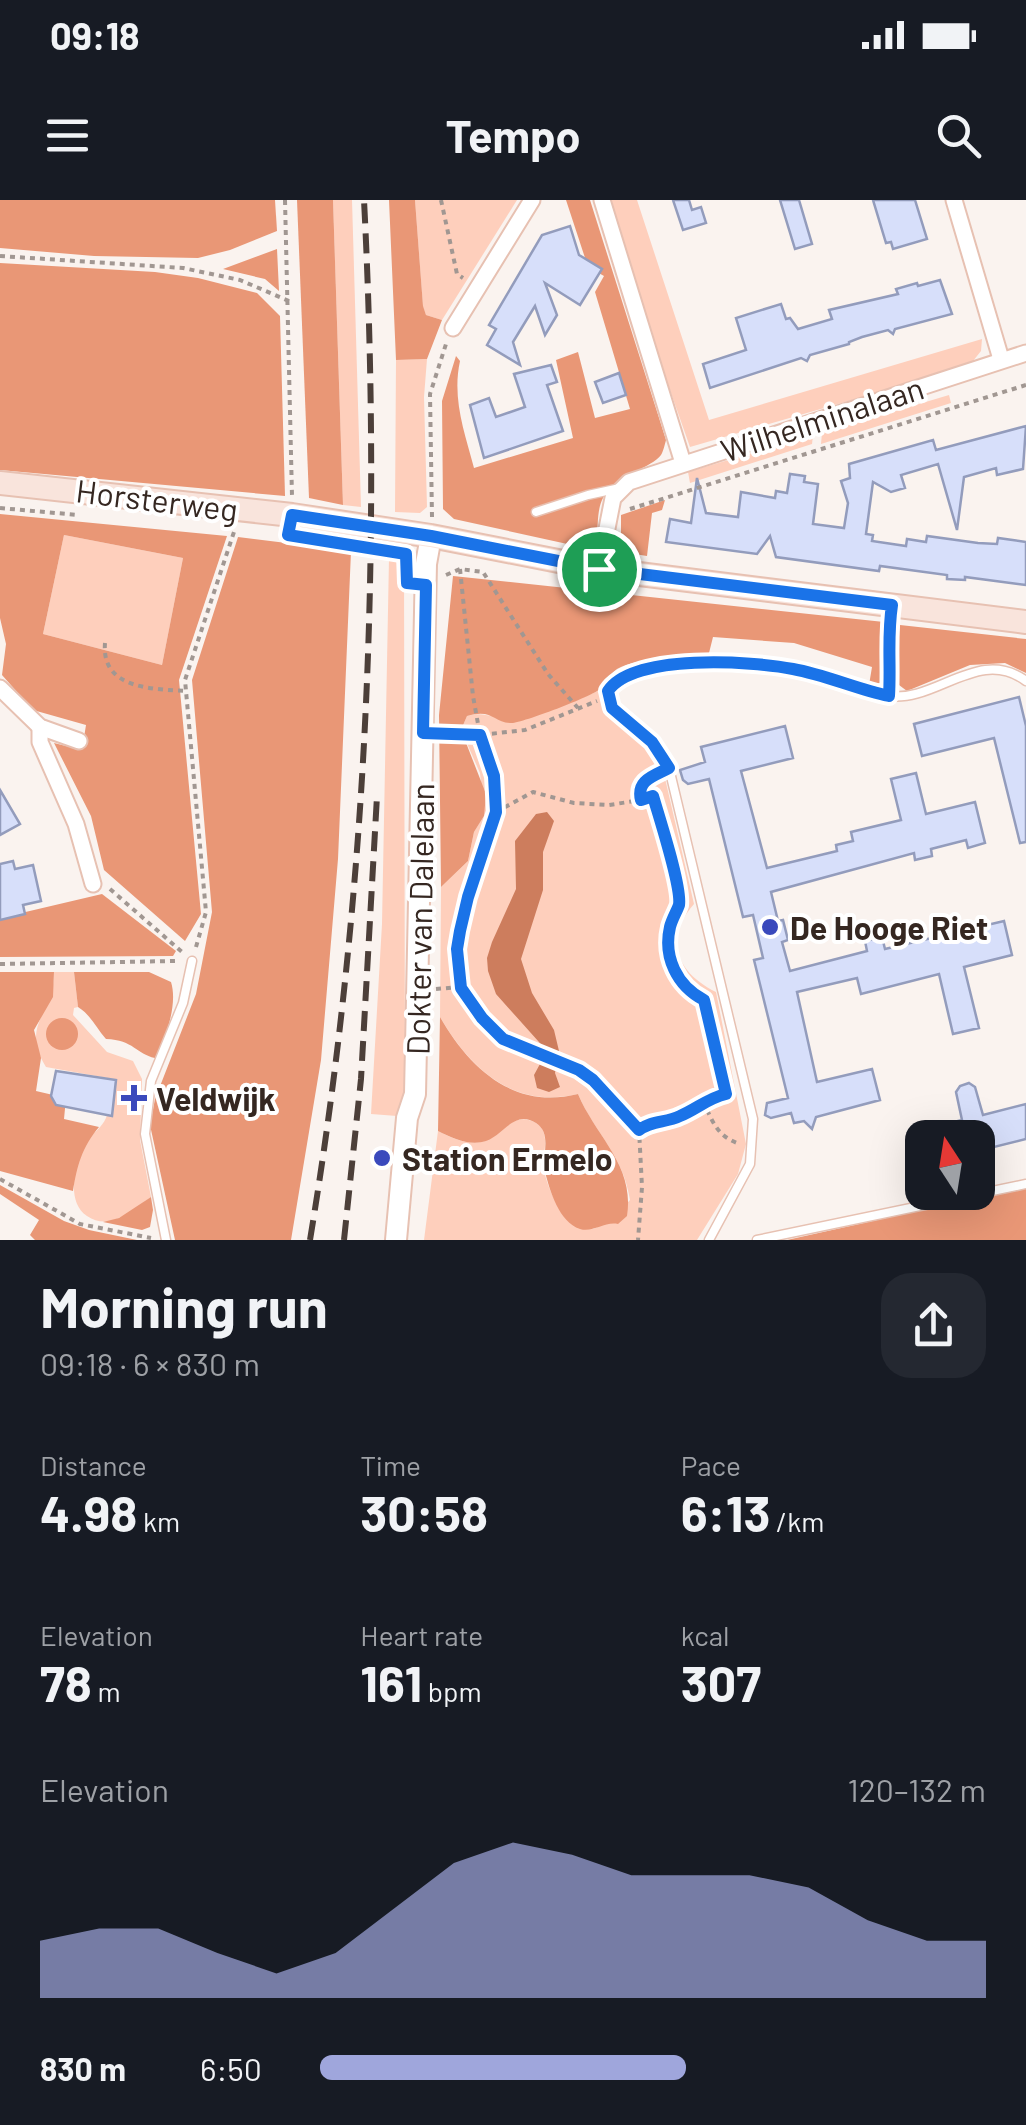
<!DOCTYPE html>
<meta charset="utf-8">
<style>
body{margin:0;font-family:Barlow,sans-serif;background:#242831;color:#f1f3f6;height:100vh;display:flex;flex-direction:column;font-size:38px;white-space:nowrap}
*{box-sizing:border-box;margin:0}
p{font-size:32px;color:#9ea1a6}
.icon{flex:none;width:55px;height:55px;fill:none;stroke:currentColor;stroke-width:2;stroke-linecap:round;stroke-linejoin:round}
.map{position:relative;height:1040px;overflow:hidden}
.drawer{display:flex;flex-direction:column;background:#171b24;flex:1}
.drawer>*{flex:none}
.needle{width:65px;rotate:348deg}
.fabs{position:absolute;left:905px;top:920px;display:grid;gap:20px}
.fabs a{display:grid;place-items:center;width:90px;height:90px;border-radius:20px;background:#171b24;box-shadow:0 10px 40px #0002;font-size:50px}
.pin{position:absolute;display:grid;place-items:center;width:85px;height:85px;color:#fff;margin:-42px;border:5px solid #fff;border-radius:50%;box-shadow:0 2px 10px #0007}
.round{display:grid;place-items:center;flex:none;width:105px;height:105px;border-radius:30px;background:#242831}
.summary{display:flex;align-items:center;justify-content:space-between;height:170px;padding:0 40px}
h1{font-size:55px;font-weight:700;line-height:75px}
.stats{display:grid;grid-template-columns:repeat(3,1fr);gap:15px;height:170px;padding:10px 40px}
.stats div{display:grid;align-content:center}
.stats b{font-size:50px;font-weight:700}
.stats small{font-size:28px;font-weight:400}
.stats p{font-size:28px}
.chart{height:280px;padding:20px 40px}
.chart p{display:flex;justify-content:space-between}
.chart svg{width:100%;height:180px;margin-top:10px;fill:#9fa6dc;opacity:.7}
ul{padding:0 40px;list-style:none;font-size:32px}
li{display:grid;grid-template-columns:160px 120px 1fr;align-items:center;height:75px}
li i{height:25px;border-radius:12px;background:#9fa6dc}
.status{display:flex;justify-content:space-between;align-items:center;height:70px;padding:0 50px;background:#171b24;direction:ltr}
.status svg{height:28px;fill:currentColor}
header{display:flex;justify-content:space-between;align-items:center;height:130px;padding:0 40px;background:#171b24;font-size:45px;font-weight:700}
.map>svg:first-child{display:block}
.green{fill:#fecfbc}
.forest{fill:#e99776;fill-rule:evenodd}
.water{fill:#cd7d5d}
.building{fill:#d7dffa;stroke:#939cbc;stroke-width:2.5}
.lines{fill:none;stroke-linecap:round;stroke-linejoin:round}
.service-casing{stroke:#e7c1b2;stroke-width:11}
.minor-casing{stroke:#e7c1b2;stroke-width:19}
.tertiary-casing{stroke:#e7c1b2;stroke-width:24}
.secondary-casing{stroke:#e7c1b2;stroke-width:26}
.path{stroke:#a19792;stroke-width:4;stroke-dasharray:5 5;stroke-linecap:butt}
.service{stroke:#fff;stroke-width:8}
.minor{stroke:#fff;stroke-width:15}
.tertiary{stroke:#fff;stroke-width:20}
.secondary{stroke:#f9e4dc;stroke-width:22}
.rail{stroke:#4c3f39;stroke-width:6;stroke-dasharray:20 10;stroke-linecap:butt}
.route-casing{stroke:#fff;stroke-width:20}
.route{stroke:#1a73e8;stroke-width:12}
.poi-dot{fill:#3a49bc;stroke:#fff;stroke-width:4}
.labels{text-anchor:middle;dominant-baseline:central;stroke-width:8;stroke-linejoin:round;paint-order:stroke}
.street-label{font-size:32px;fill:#352721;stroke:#fff}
.poi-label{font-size:32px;font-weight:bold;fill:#352721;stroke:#fff;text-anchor:start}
</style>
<div class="status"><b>09:18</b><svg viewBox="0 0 49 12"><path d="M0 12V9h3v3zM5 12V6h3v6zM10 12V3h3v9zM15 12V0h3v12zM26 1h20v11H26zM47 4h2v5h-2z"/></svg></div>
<header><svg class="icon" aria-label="menu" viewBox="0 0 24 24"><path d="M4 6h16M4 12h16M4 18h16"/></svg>Tempo<svg class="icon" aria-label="search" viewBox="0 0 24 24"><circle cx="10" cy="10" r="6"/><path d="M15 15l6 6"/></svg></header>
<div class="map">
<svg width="1026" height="1040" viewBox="0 0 1026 1040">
<rect width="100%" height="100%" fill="#faf3ef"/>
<g class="green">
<polygon points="333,0 352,0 361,307 343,305"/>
<polygon points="415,0 517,0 442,120 426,115 423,107"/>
<polygon points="610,0 637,0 709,220 982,139 981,151 969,166 690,247 653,142"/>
<polygon points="427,159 424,197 427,307 420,313 395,312 396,160"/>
<polygon points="949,195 951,203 821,244 822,233"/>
<polygon points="813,235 812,244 690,283 688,272"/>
<polygon points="64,335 183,358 162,465 43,434"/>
<polygon points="389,358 404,361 405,900 397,916 371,914 382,724"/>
<path d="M 600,490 C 609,526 647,534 664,574 L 694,704 C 663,739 676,772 716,792 L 746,944 L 738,974 L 697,1040 L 424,1040 L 438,931 C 451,938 469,946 484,941 C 501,935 511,913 532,921 C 554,930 541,954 544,970 C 545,977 551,994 555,1000 C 562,1011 582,1021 593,1029 L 609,1022 L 630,1000 C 623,954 595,934 578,894 C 514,909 471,870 440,817 L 441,687 L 468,661 L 474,632 L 484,616 L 480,573 L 461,530 L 467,516 C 480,512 485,516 498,516 C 533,515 569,504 600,490 Z"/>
<path d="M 54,772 L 74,772 L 78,807 L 74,808 L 73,815 L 107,852 L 133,861 L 142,879 L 140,940 L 151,997 C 132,1010 110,1032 87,1016 C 65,1001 75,963 86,943 C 91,934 102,928 106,918 C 111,907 111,891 113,879 L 46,867 C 19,824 55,813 54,772 Z"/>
</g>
<g class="forest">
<polygon points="0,0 275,0 277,31 230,50 198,58 94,56 0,48"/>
<polygon points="297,0 333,0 343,305 309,298"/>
<polygon points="389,0 415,0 423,106 426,115 442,120 427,159 396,160"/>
<path d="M 566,0 L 590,0 L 666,240 C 665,244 663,252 661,255 C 652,268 617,274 603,298 C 597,309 598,326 597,338 L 581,347 L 454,319 L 443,309 L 442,201 L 456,156 L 460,161 C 452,198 464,231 474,268 L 573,238 L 556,160 L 578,152 L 595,218 L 630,209 L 595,92 L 604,76 L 588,67 Z"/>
<polygon points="277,49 279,91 265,79 223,69"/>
<polygon points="0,63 155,72 198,78 257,93 280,116 285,296 0,270"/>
<polygon points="665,300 662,310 652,313 647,356 628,353 621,345 621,315"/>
<path d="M 0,314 L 227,336 L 179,480 L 201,714 L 185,741 L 104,670 L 91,616 L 54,543 L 82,550 L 86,525 L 33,510 L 2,475 L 6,444 L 0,418 ZM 64,335 L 183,358 L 162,465 L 43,434 Z"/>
<polygon points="238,337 351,351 338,659 321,860 291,1040 175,1040 150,925 155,899 196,794 212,712 192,480"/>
<path d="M 453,376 L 884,422 L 885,478 L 881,483 L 869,485 L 872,467 L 794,443 L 713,437 L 708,457 C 681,459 647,456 621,467 C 609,472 609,481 600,489 C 593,496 522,523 512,523 C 493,523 493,508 467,516 L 461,530 L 486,594 L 484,616 L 474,632 L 468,661 L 441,687 L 439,515 Z"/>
<polygon points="900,425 1026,439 1026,473 1005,463 970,465 907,491 899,485 896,451"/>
<polygon points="102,694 176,751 173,756 0,757 0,718"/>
<path d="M 0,772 L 54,772 L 53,797 L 34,830 L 41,858 L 36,891 L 66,898 L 64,919 L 99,927 C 82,947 77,966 73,991 L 0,971 Z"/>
<path d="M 74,772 L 149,772 L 171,782 C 178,804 166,838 155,858 C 136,854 134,840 106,839 C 96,828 91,815 78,807 Z"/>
<path d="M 440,817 C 470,869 514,910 578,894 C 596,937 635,965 627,1016 L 618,1024 C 605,1021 593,1033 580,1029 C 559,1022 550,991 545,972 C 541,957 553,934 536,923 C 513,908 502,939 482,942 C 467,945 452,938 438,931 Z"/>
<circle cx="62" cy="834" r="16"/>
<polygon points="0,985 64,1021 89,1030 137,1040 35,1040 30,1035 39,1020 0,994"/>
<polygon points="1026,987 1026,1040 787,1040"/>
<polygon points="151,997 153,1010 150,1027 142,1030 103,1022 119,1018"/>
</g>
<polygon class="water" points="547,612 554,621 543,652 543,690 521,759 532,793 554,830 559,851 555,873 560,887 549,892 537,888 534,875 547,851 496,794 488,771 487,758 492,742 516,689 515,641 536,614"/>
<g class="building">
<polygon points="673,0 689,0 692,10 701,7 706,23 683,30"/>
<polygon points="780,0 799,0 812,44 795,49"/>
<polygon points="873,0 915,0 927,39 893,49 891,42 886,43"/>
<polygon points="570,26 579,55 602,69 580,105 545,83 557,115 545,135 535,106 513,142 520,165 487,145 496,129 489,125 542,35"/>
<polygon points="940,80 952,114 895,129 893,134 888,130 862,137 849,142 849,144 810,155 807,161 801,158 710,188 703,164 746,150 736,118 781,104 786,119 790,118 798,129 832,119 829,110 898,94 896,89 917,83 918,86"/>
<polygon points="551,165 557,182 547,185 563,231 484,258 470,205 489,198 496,217 525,207 514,174"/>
<polygon points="619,173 626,195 603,203 595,182"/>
<polygon points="1026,226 1023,269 997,275 996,268 964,277 957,330 938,264 901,275 905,288 891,292 873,282 866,334 873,335 872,341 906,346 907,339 926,342 927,336 978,343 997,344 998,338 1026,342 1026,385 965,377 965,380 947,379 947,375 880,366 879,371 776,357 770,336 757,354 666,342 670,319 691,323 697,278 706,313 738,317 741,292 775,298 776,291 787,293 790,274 805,276 804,282 818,284 813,324 844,328 848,303 841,281 850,278 849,264 933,240 936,250"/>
<polygon points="1019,497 1026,526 1026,642 1020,643 994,538 922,556 914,524"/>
<polygon points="785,526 793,558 741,571 767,668 837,651 836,645 853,641 851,632 901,620 891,579 916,573 926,614 975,602 985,643 968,648 966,640 931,649 932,656 915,660 914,653 771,692 778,721 783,720 788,740 782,742 790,771 867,751 865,741 882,737 885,749 1004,721 1012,755 964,767 979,828 953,834 939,774 861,794 857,778 797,792 817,882 872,869 880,900 816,917 812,929 804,921 794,923 791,913 771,918 765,915 767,903 788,898 754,760 763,758 753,715 743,717 709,579 688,584 683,580 680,570 705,562 701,547"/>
<polygon points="0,590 20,624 0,635"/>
<polygon points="13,661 15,669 33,665 41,701 23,705 25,714 0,720 0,664"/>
<polygon points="56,871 116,880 112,916 56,905 51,896"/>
<polygon points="969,883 975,887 983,915 1026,904 1026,939 978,951 978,938 953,938 950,923 962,920 956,892 960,886"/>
</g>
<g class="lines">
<g class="service-casing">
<g id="service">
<polyline points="536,312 588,295 620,288"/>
<path d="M 889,497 C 891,466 887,438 891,407"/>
<polyline points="166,1040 145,934 151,881 183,803 192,761"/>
<path d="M 709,1040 L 750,964 L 753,919 L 669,568 L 652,542 L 612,508 L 608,491 C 633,453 751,462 792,469 C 825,475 856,492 888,496 C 936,503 979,446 1026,481"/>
<polyline points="757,1040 1026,984"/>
</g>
</g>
<g class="minor-casing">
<g id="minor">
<polyline points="602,0 683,263"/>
<polyline points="954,0 1001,159"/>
<polyline points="453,128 532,0"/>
<polyline points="599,369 613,298 629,282 1026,153"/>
<polyline points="0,488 40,527 79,541"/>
<polyline points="40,527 40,542 76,624 93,684"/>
</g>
</g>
<g class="tertiary-casing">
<polyline id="tertiary" points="396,1040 407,918 415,894 426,364 431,336"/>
</g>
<g class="secondary-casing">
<polyline id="secondary" points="0,283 292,315 431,336 599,369 1026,422"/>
</g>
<g class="path">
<polyline points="285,0 292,296"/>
<polyline points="441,0 457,74 463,78"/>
<polyline points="0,56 183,68 240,80 289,101"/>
<polyline points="0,308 78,315"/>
<polyline points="630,309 1026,185"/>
<polyline points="432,317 430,194 446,144"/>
<polyline points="460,369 473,496 480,535 494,575 496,612 460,731 457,749 461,787 482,818 503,839 579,870 593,880 639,929 642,987 638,1040"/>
<polyline points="446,375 460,369 483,372 548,474 578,508"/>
<path d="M 105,443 C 101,489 152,489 186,491"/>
<polyline points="442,534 480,535 525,530 597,501"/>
<path d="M 641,600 L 653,596 C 659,617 682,687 679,705 C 678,711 672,719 670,726 C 663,757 677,786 704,800 L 727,894 L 704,902"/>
<polyline points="496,612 533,592 574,603 609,605 641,600 640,586 655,575"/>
<polyline points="110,689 182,752"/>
<polyline points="196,747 206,712 185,480 234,332"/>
<polyline points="0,764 177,761"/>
<polyline points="436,789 461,787"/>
<path d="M 639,929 L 647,924 L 677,918 L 704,902 C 712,922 718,937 740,944"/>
<polyline points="0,979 80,1024 151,1038"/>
</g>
<use href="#service" class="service"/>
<use href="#minor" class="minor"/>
<use href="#tertiary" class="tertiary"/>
<use href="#secondary" class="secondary"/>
<g class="rail">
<path d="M 310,1040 C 367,695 382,349 364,0"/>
<polyline points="344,1040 361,879 377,596"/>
</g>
</g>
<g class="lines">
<g class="route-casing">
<path id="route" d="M 292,315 L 431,336 L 599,369 L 892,405 C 887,438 891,464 889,496 C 856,489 826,475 793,469 C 752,461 633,453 608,491 L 612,508 L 652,542 L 669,568 C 654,576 636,580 641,600 L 653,596 C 659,617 682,687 679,705 C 677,711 672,719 670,727 C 663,757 677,786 704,800 L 726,894 C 708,898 697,909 680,916 C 666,923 652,920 639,930 L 593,880 L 579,870 L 503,839 L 482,818 L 461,788 L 457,749 L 460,731 L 468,697 L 496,612 L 494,576 L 480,535 L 423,533 L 426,385 L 407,383 L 406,354 L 288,335 Z"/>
</g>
<use href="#route" class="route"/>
</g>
<g class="poi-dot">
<circle cx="770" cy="727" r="10"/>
<path d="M129 883h10v10h10v10h-10v10h-10v-10h-10v-10h10z"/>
<circle cx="382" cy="958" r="10"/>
</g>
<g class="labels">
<g class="street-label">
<text transform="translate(822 218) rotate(-18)">Wilhelminalaan</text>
<text transform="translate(157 299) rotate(7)">Horsterweg</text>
<text transform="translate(419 719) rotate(-89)">Dokter van Dalelaan</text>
</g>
<g class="poi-label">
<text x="790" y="727">De Hooge Riet</text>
<text x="156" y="898">Veldwijk</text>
<text x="402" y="958">Station Ermelo</text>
</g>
</g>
</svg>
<div class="fabs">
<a><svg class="needle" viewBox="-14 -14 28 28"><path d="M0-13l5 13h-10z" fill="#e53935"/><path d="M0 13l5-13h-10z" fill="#9ea1a6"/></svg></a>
</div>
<div class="pin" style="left:599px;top:369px;background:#1e9e55"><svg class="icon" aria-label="arrive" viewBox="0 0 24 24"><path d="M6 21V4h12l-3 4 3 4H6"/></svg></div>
</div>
<section class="drawer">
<div class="summary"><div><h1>Morning run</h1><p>09:18 · 6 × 830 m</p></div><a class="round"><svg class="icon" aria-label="share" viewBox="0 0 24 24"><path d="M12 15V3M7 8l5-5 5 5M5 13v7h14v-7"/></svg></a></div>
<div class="stats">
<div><p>Distance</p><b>4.98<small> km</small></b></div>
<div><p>Time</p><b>30:58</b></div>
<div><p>Pace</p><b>6:13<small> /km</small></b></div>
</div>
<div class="stats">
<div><p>Elevation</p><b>78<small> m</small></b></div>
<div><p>Heart rate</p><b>161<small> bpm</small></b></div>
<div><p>kcal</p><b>307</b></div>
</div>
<div class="chart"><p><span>Elevation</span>120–132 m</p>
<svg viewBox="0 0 160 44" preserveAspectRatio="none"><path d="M0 44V30L10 27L20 27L30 33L40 38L50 33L60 22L70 11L80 6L90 9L100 14L110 14L120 14L130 17L140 25L150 30L160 30V44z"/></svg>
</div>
<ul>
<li><b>830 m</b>6:50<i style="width:55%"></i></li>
</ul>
</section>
